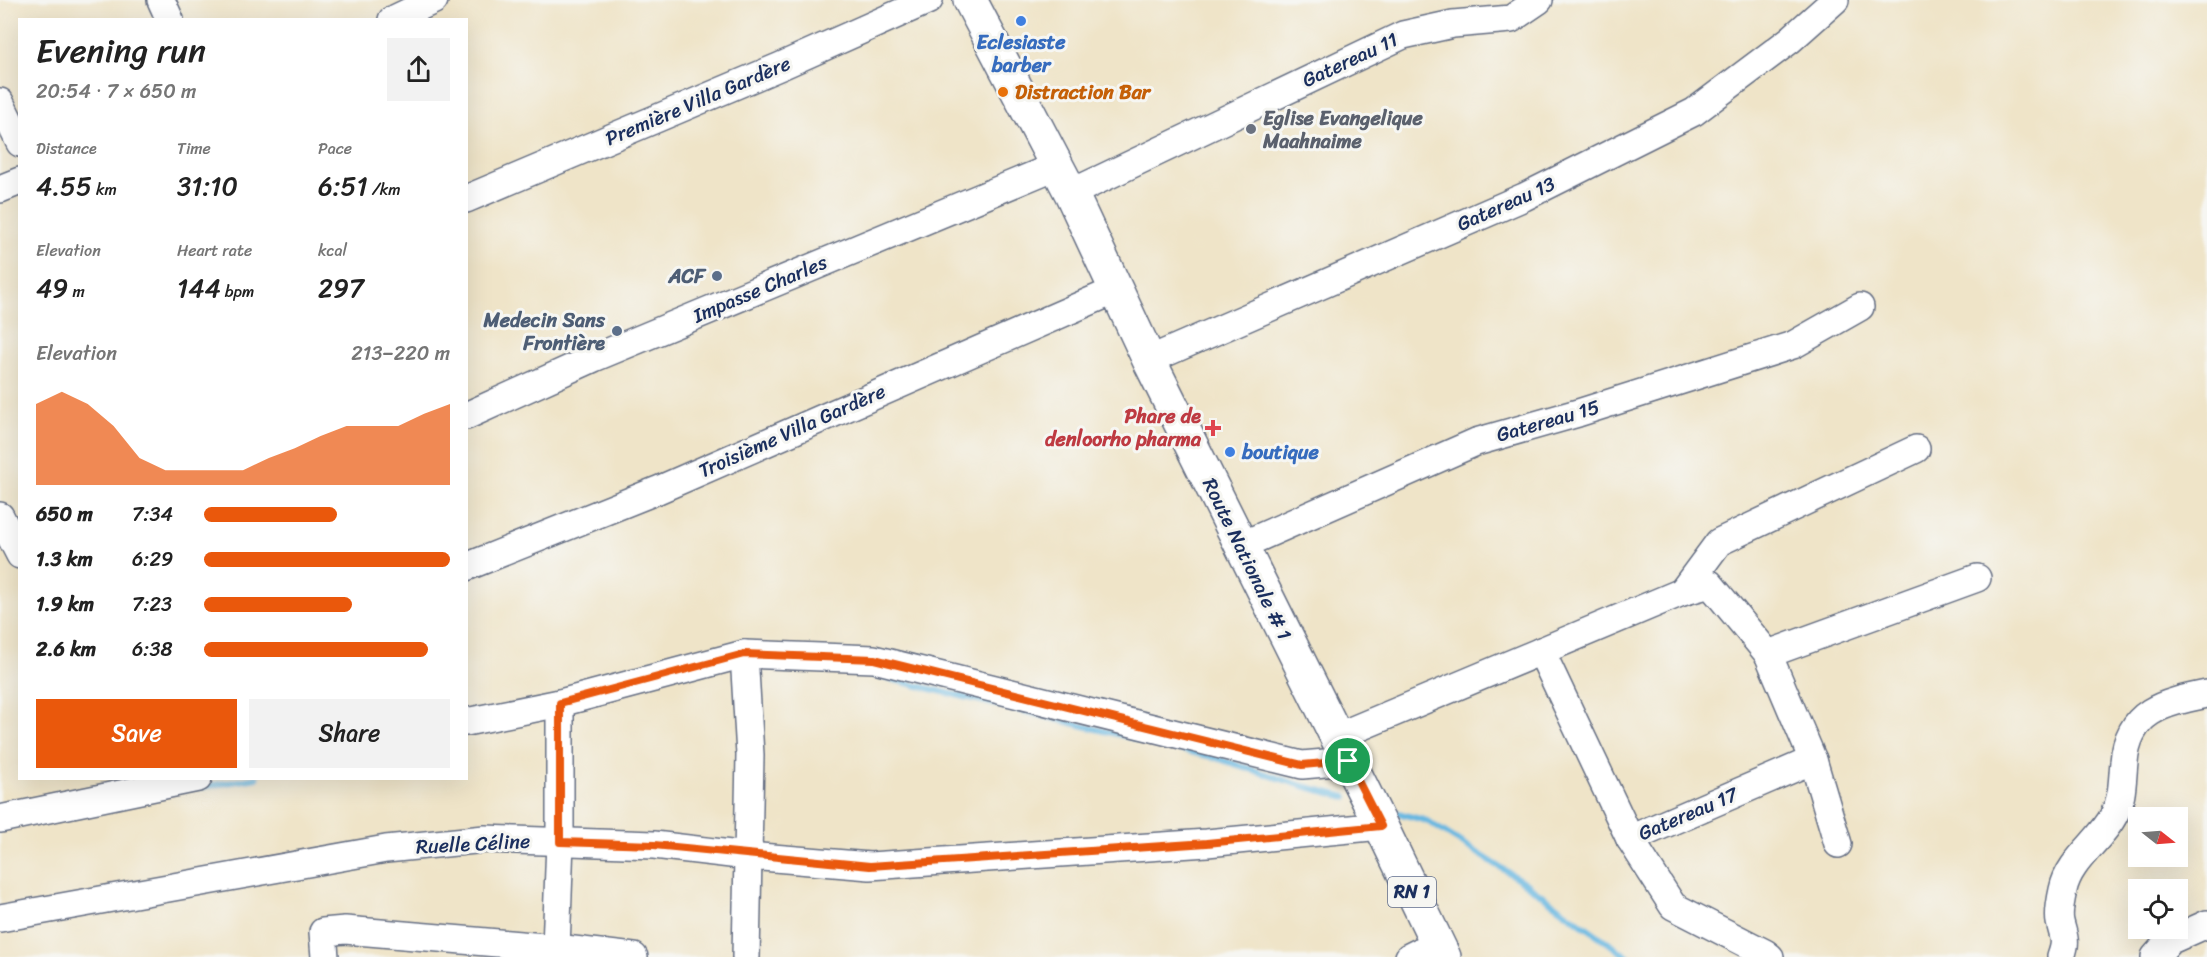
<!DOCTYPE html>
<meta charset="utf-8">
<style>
body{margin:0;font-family:Sriracha,sans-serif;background:#f2f2f2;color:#222;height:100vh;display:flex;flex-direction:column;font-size:22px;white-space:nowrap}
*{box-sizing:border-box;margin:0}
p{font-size:20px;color:#767676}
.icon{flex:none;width:33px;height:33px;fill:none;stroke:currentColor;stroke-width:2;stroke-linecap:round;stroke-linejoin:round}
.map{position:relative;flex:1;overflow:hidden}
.drawer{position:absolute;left:18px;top:18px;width:450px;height:762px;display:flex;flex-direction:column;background:#fff;border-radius:0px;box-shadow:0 6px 24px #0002}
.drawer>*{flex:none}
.needle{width:39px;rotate:107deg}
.controls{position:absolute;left:2128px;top:807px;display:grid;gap:12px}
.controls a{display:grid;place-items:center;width:60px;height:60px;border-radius:0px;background:#fff;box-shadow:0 6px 24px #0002;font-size:30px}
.pin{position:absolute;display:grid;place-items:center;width:51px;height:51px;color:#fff;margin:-26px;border:3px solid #fff;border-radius:50%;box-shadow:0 2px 6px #0007}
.round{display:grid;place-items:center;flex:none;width:63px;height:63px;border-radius:0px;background:#f2f2f2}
.head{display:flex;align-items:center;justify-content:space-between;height:102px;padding:0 18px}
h1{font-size:33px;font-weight:600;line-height:45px}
.figures{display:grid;grid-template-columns:repeat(3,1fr);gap:9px;height:102px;padding:6px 18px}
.figures div{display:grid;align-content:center}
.figures b{font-size:26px;font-weight:600}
.figures small{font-size:16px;font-weight:400}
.figures p{font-size:16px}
.chart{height:168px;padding:12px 18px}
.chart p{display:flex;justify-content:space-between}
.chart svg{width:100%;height:108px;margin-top:6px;fill:#ea580c;opacity:.7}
.button{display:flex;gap:12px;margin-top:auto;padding:12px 18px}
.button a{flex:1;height:69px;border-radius:0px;background:#ea580c;color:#fff;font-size:24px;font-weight:600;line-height:69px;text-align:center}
.button a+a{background:#f2f2f2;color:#222}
ul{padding:0 18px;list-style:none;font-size:20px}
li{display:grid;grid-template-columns:96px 72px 1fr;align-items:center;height:45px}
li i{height:15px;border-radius:8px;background:#ea580c}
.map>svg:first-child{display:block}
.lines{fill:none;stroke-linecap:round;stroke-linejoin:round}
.stream{stroke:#66b7e1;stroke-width:6}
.minor-casing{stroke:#656e83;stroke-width:30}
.major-casing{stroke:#656e83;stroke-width:36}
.minor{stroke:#fff;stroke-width:27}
.major{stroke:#fff;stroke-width:33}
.route-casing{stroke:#fff;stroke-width:12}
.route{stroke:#ea580c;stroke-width:8}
.shop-dot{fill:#3f7fe0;stroke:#f6f6f2;stroke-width:2}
.food-dot{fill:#e8710a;stroke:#f6f6f2;stroke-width:2}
.worship-dot{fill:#6b7280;stroke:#f6f6f2;stroke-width:2}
.service-dot{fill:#5c6f8a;stroke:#f6f6f2;stroke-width:2}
.health-dot{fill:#e0444e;stroke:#f6f6f2;stroke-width:2}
.labels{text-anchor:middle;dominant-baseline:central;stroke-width:6;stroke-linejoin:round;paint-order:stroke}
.shield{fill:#f6f6f2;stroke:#5d6b8a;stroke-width:1.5}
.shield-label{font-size:18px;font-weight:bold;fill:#1b2f5e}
.shop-label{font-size:20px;font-weight:bold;fill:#366cbe;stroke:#f6f6f2}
.street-label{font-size:20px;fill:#1b2f5e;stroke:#f6f6f2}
.food-label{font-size:20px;font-weight:bold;fill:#c56008;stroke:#f6f6f2;text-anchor:start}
.worship-label{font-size:20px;font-weight:bold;fill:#5b616d;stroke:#f6f6f2;text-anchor:start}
.service-label{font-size:20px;font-weight:bold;fill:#4e5e75;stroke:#f6f6f2;text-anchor:end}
.health-label{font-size:20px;font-weight:bold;fill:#be3a42;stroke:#f6f6f2;text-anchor:end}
</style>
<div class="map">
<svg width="2207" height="957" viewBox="0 0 2207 957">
<rect width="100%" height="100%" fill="#f6f6f2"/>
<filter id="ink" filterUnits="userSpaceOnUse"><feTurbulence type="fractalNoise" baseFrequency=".0167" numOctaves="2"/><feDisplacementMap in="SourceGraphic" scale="12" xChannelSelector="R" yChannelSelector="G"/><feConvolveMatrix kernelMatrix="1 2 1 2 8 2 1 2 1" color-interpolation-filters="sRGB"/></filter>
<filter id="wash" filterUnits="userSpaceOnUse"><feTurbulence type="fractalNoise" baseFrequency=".008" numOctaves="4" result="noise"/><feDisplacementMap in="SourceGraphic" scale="24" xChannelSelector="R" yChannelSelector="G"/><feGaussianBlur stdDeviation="1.35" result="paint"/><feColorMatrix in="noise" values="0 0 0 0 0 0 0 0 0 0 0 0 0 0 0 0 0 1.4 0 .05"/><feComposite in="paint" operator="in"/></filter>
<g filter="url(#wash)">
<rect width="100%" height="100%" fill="#efe4c8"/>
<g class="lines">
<g class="stream">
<polyline points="853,670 1216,758 1303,786 1346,797"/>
<polyline points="201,787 257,778"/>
<polyline points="1384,809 1427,821 1522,881 1628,957"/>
</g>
</g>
</g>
<g filter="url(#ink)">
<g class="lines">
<g class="minor-casing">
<g id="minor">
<polyline points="161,0 170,20"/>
<polyline points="392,20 434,0"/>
<polyline points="0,102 20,143"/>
<polyline points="0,189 20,181"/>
<polyline points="1071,193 1403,35 1453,24 1511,19 1539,0"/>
<polyline points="466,199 781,66 929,0"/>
<polyline points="1149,360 1524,197 1694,112 1790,40 1835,0"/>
<polyline points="466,416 594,358 1056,166"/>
<polyline points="0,516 20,555"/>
<polyline points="1240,546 1476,442 1578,413 1793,345 1860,307"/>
<polyline points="466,567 658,490 1116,290"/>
<polyline points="1682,592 1719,542 1916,449"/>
<polyline points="1541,651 1630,839"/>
<polyline points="744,654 750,755 746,957"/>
<polyline points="1768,654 1977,578"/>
<polyline points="466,722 560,703 744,654 874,659 1302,765 1348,761"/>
<polyline points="1336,737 1682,592 1710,584 1768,654 1813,760 1630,839 1673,906 1765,953 1770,957"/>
<polyline points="1813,760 1838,844"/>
<polyline points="0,819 198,778"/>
<polyline points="0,918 386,849 485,839 654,845 748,856 870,866 1207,843 1381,826"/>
<polyline points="556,948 560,842 560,703"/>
<polyline points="325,957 323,932 345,930 556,948 634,957"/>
<polyline points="1409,957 1437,943"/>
<path d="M 2061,957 C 2067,940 2064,939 2060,922 C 2058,913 2061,899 2063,890 C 2069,860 2100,842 2114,815 C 2123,798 2122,781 2124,762 C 2128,710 2164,703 2207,694"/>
<polyline points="2155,957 2169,941 2207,924"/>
</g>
</g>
<g class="major-casing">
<polyline id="major" points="970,0 1071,193 1149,360 1381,826 1444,957"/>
</g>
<use href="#minor" class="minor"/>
<use href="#major" class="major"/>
</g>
</g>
<g class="lines" filter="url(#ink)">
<g class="route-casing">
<polygon id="route" points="744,654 874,659 1302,765 1348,761 1381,826 1207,843 870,866 654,845 560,842 560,703"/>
</g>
<use href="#route" class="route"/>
</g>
<g class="shop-dot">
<circle cx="1021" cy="21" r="6"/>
<circle cx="1230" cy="452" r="6"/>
</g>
<circle class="food-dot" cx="1003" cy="92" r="6"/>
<circle class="worship-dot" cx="1251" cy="129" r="6"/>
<g class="service-dot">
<circle cx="717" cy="276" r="6"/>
<circle cx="617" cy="331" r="6"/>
</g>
<path class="health-dot" d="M1210 419h6v6h6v6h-6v6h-6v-6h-6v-6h6z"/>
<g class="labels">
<rect class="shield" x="1388" y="877" width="48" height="30" rx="4.5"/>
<g class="shield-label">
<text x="1412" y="892">RN 1</text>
</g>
<g class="shop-label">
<text x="1021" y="42">Eclesiaste<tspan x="1021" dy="23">barber</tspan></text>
<text x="1242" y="452" text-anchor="start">boutique</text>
</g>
<g class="street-label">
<text transform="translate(1350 60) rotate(-25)">Gatereau 11</text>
<text transform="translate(698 101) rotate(-23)">Première Villa Gardère</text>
<text transform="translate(1506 204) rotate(-24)">Gatereau 13</text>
<text transform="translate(760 289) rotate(-23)">Impasse Charles</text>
<text transform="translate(1548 421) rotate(-16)">Gatereau 15</text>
<text transform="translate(792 431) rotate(-24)">Troisième Villa Gardère</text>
<text transform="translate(1247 559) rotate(64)">Route Nationale # 1</text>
<text transform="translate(1688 814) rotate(-23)">Gatereau 17</text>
<text transform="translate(473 844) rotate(-3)">Ruelle Céline</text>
</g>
<g class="food-label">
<text x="1015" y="92">Distraction Bar</text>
</g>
<g class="worship-label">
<text x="1263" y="118">Eglise Evangelique<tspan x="1263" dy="23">Maahnaime</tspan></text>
</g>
<g class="service-label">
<text x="705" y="276">ACF</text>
<text x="605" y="320">Medecin Sans<tspan x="605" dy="23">Frontière</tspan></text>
</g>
<g class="health-label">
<text x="1201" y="416">Phare de<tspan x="1201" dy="23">denloorho pharma</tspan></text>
</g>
</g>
</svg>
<div class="controls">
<a><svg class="needle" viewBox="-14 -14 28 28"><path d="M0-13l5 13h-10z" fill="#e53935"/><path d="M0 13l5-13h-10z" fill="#767676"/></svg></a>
<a><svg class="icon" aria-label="locate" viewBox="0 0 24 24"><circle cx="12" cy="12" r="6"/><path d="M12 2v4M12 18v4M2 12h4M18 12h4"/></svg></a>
</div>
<div class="pin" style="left:1348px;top:761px;background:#1e9e55"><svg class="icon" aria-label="arrive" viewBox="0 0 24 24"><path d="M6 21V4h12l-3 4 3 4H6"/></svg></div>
<section class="drawer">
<div class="head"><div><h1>Evening run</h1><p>20:54 · 7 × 650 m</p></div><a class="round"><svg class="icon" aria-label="share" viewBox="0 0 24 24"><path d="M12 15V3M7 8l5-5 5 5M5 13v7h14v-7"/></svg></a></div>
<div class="figures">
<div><p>Distance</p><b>4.55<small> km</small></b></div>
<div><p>Time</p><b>31:10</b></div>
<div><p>Pace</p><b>6:51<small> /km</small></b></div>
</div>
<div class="figures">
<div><p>Elevation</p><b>49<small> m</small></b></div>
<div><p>Heart rate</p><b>144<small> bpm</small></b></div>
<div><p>kcal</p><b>297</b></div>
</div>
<div class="chart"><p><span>Elevation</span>213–220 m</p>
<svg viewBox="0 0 160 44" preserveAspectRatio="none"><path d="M0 44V11L10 6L20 11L30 20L40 33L50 38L60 38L70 38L80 38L90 33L100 29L110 24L120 20L130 20L140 20L150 15L160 11V44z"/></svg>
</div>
<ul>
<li><b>650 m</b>7:34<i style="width:54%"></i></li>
<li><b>1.3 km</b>6:29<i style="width:100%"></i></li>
<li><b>1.9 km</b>7:23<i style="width:60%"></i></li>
<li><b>2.6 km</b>6:38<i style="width:91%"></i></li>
</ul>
<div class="button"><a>Save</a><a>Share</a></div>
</section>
</div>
